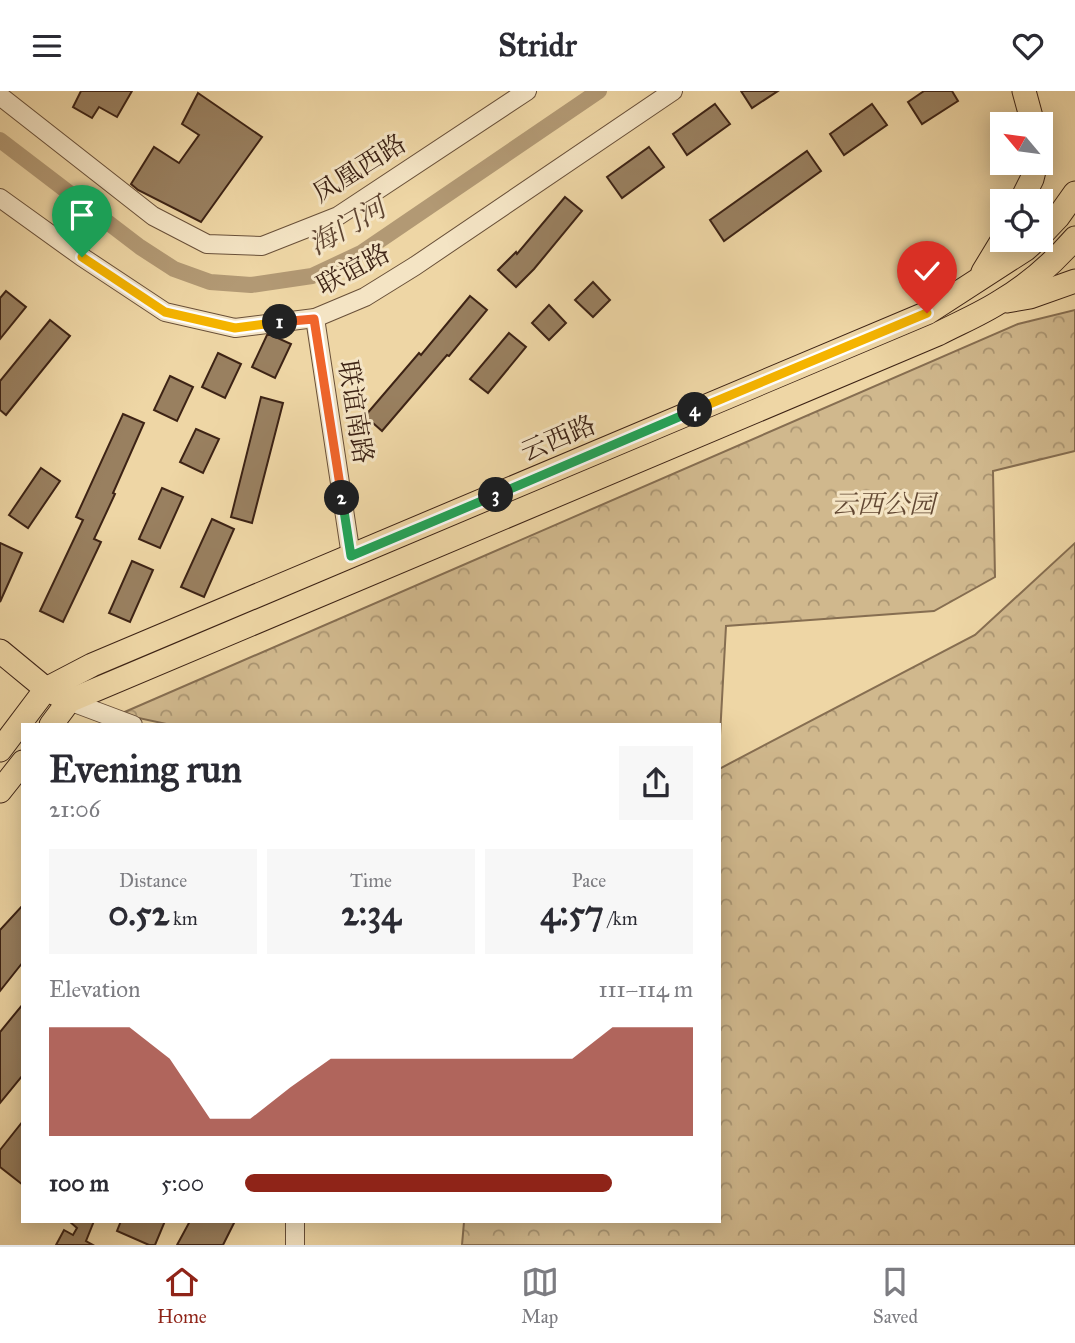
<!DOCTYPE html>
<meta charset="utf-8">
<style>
body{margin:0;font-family:"IM FELL Great Primer","Noto Serif SC",serif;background:#f7f7f7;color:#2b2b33;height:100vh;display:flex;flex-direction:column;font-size:26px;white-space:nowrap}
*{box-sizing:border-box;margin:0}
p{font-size:23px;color:#7c7c81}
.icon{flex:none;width:38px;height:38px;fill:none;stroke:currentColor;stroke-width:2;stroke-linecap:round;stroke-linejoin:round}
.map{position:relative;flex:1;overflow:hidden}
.sheet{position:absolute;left:21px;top:632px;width:700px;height:500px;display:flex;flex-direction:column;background:#fff;border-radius:0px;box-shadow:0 4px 18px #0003}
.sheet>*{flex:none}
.needle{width:46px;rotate:299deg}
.fabs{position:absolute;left:990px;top:21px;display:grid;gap:14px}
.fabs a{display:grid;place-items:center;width:63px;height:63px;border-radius:0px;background:#fff;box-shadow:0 4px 18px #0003;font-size:35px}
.pin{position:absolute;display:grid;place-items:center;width:60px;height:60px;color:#fff;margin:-72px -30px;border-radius:50% 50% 50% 0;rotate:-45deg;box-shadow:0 0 7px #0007}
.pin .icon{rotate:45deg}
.km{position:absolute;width:35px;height:35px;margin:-18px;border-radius:50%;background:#222;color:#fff;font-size:19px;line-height:35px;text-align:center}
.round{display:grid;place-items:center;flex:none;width:74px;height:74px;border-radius:0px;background:#f7f7f7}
.head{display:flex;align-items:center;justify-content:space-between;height:119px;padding:0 28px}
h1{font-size:38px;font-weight:700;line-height:52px}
.figures{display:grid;grid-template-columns:repeat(3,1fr);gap:10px;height:119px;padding:7px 28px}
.figures div{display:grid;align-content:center;border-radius:0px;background:#f7f7f7;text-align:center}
.figures b{font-size:35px;font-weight:700}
.figures small{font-size:19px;font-weight:400}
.figures p{font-size:19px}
.chart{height:196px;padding:14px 28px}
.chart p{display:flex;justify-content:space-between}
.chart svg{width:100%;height:126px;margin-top:7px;fill:#8f2418;opacity:.7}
ul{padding:0 28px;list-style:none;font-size:23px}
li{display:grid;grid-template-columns:112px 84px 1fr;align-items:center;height:52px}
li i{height:18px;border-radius:9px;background:#8f2418}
header{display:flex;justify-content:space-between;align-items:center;height:91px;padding:0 28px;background:#fff;font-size:32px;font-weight:700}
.tabs{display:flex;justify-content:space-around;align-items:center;height:98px;border-top:2px solid #e1e1e2;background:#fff;font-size:19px;color:#7c7c81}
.tabs a{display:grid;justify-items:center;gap:4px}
.tabs .active{color:#8f2418}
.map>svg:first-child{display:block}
.forest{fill:url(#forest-crowns);stroke:#866e51;stroke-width:2}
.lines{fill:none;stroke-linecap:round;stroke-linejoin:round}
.canal{stroke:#b29974;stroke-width:16}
.building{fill:#998060;stroke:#3d2315;stroke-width:2}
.minor-casing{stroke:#695039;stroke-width:20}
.major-casing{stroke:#3d2315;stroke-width:25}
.minor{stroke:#f4e4c4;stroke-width:18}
.major{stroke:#eed6a5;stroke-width:23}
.split-1-casing{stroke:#fff;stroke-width:14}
.split-2-casing{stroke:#fff;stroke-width:14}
.split-3-casing{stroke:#fff;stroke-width:14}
.split-4-casing{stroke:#fff;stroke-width:14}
.split-5-casing{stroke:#fff;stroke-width:14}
.split-1{stroke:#f5b400;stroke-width:9}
.split-2{stroke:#f0652b;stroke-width:9}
.split-3{stroke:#22a559;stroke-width:9}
.split-4{stroke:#22a559;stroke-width:9}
.split-5{stroke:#f5b400;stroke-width:9}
.labels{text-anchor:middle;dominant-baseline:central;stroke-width:6;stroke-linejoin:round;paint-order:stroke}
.street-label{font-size:26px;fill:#3d2315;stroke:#f4e4c4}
.park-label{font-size:26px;font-style:italic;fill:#624833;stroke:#f4e4c4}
.water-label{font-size:28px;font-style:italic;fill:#604632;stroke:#f4e4c4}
</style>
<header><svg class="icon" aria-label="menu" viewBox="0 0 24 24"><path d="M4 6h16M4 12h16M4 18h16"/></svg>Stridr<svg class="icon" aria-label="heart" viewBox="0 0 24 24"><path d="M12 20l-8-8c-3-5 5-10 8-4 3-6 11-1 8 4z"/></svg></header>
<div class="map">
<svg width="1075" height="1154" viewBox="0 0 1075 1154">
<defs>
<pattern id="forest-crowns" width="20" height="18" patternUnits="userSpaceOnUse" patternTransform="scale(1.75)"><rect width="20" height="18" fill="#d0b88d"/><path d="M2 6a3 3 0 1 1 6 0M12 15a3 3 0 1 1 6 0" fill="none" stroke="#aa9572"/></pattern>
</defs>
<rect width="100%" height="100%" fill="#eed6a5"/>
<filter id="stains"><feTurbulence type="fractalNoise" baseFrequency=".00286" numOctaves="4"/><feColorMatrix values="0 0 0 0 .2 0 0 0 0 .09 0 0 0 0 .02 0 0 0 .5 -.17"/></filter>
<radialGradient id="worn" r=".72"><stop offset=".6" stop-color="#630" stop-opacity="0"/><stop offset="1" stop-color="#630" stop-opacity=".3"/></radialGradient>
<g class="forest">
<polygon points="1075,219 1075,360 993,380 995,486 934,520 726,535 719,663 719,634 171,634 120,623 1018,233"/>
<polygon points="1075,452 1075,1154 462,1154 464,1131 719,1130 719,678 975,544"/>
</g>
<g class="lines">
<polyline class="canal" points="0,49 140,156 174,178 210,191 251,194 312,185 361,162 599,0"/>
</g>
<g class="building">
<polygon points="81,0 132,0 117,26 99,16 92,27 73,16"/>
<polygon points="741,0 778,0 752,17"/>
<polygon points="924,0 952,0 958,10 922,33 908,11"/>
<polygon points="198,2 262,46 201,131 138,99 131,93 154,56 179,72 199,44 182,33"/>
<polygon points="715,13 730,33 687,64 673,43"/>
<polygon points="872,13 887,34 844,64 830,43"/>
<polygon points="649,56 664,76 622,107 607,86"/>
<polygon points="807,60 821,80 724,150 710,129"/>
<polygon points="565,106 582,120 534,178 516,196 498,179 516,161 517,163"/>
<polygon points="593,191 610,209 593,226 575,209"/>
<polygon points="6,200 26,216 0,248 0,207"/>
<polygon points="470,205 487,219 449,265 447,264 382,340 365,325 419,262 421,264"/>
<polygon points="549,214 566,232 549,249 532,232"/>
<polygon points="50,229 70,245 6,324 0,319 0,290"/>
<polygon points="509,242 526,256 488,302 470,288"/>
<polygon points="267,244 271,244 291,253 275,287 252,276"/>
<polygon points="218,262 241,273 225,307 202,296"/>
<polygon points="170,285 193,296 177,330 154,319"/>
<polygon points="261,306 283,312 252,432 231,426"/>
<polygon points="123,323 144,332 113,402 115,403 94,448 101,451 63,531 40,520 83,429 76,426"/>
<polygon points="196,338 219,348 203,382 180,371"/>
<polygon points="41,377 60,390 28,437 9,424"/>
<polygon points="162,397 183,406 160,457 139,448"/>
<polygon points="212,428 234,438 204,506 181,496"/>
<polygon points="0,452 22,462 0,511"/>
<polygon points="132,470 153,479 130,531 109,522"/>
<polygon points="23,814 23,871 0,900 0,839"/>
<polygon points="23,913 23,984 0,1012 0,941"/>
<polygon points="23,1030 23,1094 0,1076 0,1059"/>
<polygon points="69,1130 94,1130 86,1150 93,1154 56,1154 64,1139 73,1144 77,1137"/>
<polygon points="121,1130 165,1130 155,1154 149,1154 117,1140"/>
<polygon points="190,1130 235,1130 223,1154 177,1154"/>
</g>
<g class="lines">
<g class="minor-casing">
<g id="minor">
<polyline points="0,5 153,125 207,153 262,155 338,125 527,0"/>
<polyline points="0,107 82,166 165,221 235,237 315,227 365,206 415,175 673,0"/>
<polyline points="315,227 351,465"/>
<polyline points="69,610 133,634"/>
<polyline points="295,1130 295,1154"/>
</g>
</g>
<g class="major-casing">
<g id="major">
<polyline points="1024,0 1033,33"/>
<polyline points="1021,110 1032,88 1036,72"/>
<polyline points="1041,144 1058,126 1075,102"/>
<polyline points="983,181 1003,148"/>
<polyline points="1007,210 1030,206 1075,190"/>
<polyline points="0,560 46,598 58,604"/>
<path d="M 51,634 L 69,610 L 938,243 C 959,232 981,223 1001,210 C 1028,194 1054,171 1075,147"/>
<polyline points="0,659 46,598 92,574 927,222 1026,158 1036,149"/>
<polyline points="0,700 23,671"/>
</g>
</g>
<use href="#minor" class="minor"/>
<use href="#major" class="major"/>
</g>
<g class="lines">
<g class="split-1-casing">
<polyline id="split-1" points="82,166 165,221 235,237 280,231"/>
</g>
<g class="split-2-casing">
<polyline id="split-2" points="280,231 314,228 342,407"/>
</g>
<g class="split-3-casing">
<polyline id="split-3" points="342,407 351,465 496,404"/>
</g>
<g class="split-4-casing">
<polyline id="split-4" points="496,404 695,319"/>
</g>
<g class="split-5-casing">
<polyline id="split-5" points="695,319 927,222"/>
</g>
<use href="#split-1" class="split-1"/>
<use href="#split-2" class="split-2"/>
<use href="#split-3" class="split-3"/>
<use href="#split-4" class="split-4"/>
<use href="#split-5" class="split-5"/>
</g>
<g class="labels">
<g class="street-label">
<text transform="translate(359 77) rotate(-32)">凤凰西路</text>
<text transform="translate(353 178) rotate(-28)">联谊路</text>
<text transform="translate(356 321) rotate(81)">联谊南路</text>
<text transform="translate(558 347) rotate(-23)">云西路</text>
</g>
<g class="park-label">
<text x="883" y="413">云西公园</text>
</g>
<g class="water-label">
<text transform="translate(347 135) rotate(-30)">海门河</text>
</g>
</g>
<rect width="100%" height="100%" filter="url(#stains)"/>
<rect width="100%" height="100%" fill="url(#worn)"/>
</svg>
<div class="fabs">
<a><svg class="needle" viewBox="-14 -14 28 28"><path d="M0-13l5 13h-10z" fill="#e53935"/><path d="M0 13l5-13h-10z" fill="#7c7c81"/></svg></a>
<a><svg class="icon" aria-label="locate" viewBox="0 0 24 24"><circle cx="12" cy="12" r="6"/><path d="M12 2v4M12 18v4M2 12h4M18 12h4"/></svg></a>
</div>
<div class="pin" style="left:82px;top:166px;background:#1e9e55"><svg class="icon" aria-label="arrive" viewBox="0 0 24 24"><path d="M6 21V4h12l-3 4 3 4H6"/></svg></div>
<div class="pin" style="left:927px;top:222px;background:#d93025"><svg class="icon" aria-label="check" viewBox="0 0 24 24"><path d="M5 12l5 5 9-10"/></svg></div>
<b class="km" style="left:280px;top:231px">1</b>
<b class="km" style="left:342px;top:407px">2</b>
<b class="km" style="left:496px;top:404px">3</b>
<b class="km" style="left:695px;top:319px">4</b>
<section class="sheet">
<div class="head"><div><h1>Evening run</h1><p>21:06</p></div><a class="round"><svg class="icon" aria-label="share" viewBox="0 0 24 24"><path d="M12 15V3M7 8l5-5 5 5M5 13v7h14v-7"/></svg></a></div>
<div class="figures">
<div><p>Distance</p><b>0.52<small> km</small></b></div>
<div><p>Time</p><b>2:34</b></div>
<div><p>Pace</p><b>4:57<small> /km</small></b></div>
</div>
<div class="chart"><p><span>Elevation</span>111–114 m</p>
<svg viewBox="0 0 160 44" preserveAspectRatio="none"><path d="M0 44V6L10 6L20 6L30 17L40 38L50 38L60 27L70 17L80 17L90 17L100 17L110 17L120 17L130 17L140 6L150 6L160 6V44z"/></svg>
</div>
<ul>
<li><b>100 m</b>5:00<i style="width:82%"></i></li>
</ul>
</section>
</div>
<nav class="tabs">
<a class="active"><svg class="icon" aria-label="home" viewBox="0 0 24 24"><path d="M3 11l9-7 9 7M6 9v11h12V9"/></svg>Home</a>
<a><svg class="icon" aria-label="map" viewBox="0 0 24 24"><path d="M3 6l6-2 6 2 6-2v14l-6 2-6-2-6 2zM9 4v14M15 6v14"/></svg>Map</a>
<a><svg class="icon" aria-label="saved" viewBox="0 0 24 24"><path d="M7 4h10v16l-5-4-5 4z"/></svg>Saved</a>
</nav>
